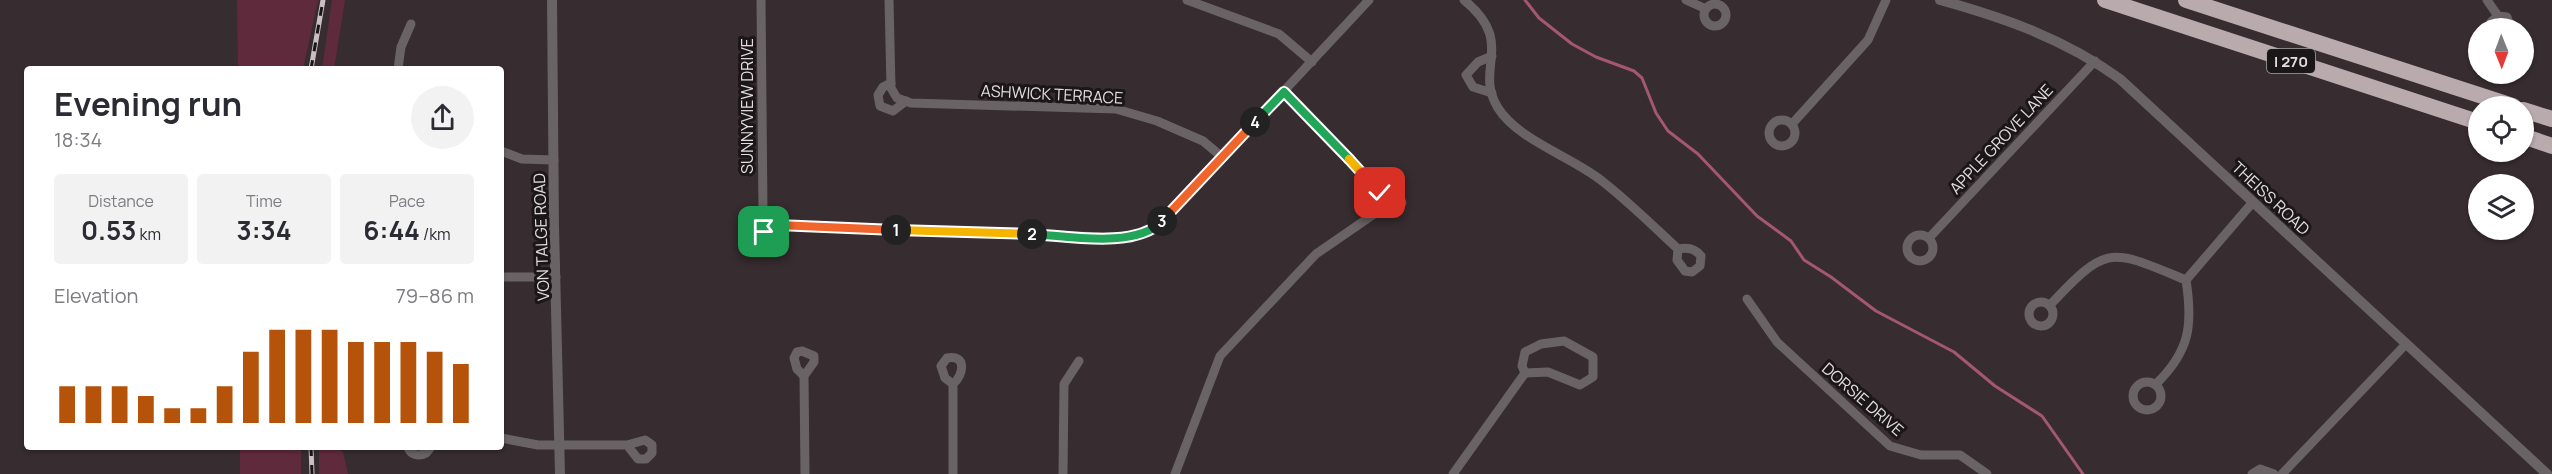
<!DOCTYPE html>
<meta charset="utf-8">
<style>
body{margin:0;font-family:Manrope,sans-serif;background:#f2f2f3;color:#2b2b33;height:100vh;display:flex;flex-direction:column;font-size:22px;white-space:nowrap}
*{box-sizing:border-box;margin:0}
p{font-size:20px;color:#7c7c81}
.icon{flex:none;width:33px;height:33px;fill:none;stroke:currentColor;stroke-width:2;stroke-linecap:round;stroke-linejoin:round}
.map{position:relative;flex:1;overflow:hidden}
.side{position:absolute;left:24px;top:66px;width:480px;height:384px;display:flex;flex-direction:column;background:#fff;border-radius:6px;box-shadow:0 2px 4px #0004}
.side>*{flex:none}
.needle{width:39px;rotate:179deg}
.buttons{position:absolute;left:2468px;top:18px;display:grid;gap:12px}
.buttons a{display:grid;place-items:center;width:66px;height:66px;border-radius:50%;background:#fff;box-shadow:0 2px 4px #0004;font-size:30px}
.pin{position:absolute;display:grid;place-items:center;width:51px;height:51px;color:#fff;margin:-26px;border-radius:12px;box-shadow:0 3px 9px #0006}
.km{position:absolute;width:30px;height:30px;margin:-15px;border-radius:50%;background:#222;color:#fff;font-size:16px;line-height:30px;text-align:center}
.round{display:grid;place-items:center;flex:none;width:63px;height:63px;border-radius:32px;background:#f2f2f3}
.head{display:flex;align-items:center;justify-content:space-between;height:102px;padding:0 30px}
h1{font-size:33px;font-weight:700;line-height:45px}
.stats{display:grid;grid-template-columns:repeat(3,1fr);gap:9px;height:102px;padding:6px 30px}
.stats div{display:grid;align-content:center;border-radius:6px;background:#f2f2f3;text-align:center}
.stats b{font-size:26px;font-weight:700}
.stats small{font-size:16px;font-weight:400}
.stats p{font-size:16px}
.chart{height:168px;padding:12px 30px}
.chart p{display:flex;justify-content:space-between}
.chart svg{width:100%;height:108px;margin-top:6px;stroke:#b45309;stroke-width:6}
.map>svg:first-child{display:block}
.green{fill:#602a3d}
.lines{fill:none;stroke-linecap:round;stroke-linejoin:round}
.stream{stroke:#a35770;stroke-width:3}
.minor{stroke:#6a6365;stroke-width:9}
.tertiary{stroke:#6a6365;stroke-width:10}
.motorway{stroke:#b9aaae;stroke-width:16}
.rail-casing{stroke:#c8c0c2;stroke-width:5}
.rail{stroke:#1b1617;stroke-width:3;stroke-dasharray:9;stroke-linecap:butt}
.split-1-casing{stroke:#fff;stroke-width:12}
.split-2-casing{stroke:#fff;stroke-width:12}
.split-3-casing{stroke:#fff;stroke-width:12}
.split-4-casing{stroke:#fff;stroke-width:12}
.split-5-casing{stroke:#fff;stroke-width:12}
.split-6-casing{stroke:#fff;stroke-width:12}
.split-1{stroke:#f0652b;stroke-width:8}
.split-2{stroke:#f5b400;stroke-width:8}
.split-3{stroke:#22a559;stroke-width:8}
.split-4{stroke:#f0652b;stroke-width:8}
.split-5{stroke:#22a559;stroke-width:8}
.split-6{stroke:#f5b400;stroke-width:8}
.labels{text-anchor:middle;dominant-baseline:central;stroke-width:6;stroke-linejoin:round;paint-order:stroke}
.shield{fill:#1b1617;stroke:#a8a1a2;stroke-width:1.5}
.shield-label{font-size:15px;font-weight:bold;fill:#e4dcde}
.street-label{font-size:16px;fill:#e4dcde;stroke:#1b1617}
</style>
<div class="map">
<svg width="2552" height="474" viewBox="0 0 2552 474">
<rect width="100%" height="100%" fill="#372c2f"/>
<g class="green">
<polygon points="237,0 318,0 303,69 238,69"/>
<polygon points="332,0 345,0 334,69 322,69"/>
<rect x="240" y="447" width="61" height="27"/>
<polygon points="319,447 336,447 343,452 348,474 319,474"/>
</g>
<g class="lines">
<polyline class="stream" points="1525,0 1539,18 1572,44 1596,57 1634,71 1642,78 1656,113 1668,131 1698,154 1757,216 1791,241 1804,260 1831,277 1876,311 1954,352 1995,386 2042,416 2083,474"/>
<g class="minor">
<polyline points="761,0 763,212 776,225 1131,238 1154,230 1369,0"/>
<polyline points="889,0 891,88 897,98 911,103 1116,109 1157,121 1203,141 1222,157"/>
<polyline points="1187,0 1279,34 1312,62"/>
<path d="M 1464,0 C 1517,43 1473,68 1498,108 C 1518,140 1572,157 1602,181 C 1629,202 1653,226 1678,249 L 1677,260 L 1685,271 L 1692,272 L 1700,266 L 1701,256 C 1695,248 1687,247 1678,249"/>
<polyline points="1686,0 1706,9"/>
<polyline points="2487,0 2498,16"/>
<circle cx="1715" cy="15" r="11"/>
<polyline points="2490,28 2491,22 2498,16 2507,17 2511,28"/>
<polyline points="1492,56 1478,62 1466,75 1473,87 1492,93"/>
<polyline points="398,69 401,47 411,24"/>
<polyline points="891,83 883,87 878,95 880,106 893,111 906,101"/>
<circle cx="1782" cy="133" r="13"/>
<polyline points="1792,124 1868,40 1886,0"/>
<polyline points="501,151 522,159 554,160"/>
<path d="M 1376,187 C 1387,188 1399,190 1402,203 L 1397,209 L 1378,211"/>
<polyline points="763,212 758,216 756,224 761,231 769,232 776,225"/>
<circle cx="1920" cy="248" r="13"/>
<polyline points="1929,238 2095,61"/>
<polyline points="501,277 556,277"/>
<polyline points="1747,299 1777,342 1890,446 1921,455 1960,455 1987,474"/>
<circle cx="2041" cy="314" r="12"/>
<path d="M 2050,305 C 2108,243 2110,249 2186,280"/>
<polygon points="1564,341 1593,357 1593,377 1580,385 1548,372 1525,373 1522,366 1525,352 1541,344"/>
<polyline points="804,376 797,369 794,358 797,352 802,351 814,356 814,362 804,376 805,474"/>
<circle cx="2147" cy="396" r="14"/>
<path d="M 953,384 L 945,378 L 941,366 L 947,358 C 967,354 964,375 953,384 L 953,474"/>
<path d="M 2156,384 C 2190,351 2193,325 2186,280 L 2253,202"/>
<polyline points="501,438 538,445 627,445 645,440 652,445 652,453 646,459 638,459 627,445"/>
<path d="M 408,447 C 410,455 419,457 426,453 L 431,447"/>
<polyline points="1063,474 1064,384 1079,361"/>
<polyline points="1175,474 1220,356 1316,254 1380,210 1383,202 1376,187 1284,92"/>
<polyline points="1453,474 1525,373"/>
<polyline points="2252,474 2260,469 2274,474"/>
<polyline points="2282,474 2406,344"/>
</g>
<g class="tertiary">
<polyline points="552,0 554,226 560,474"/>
<path d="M 1940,0 C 2005,18 2065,39 2120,79 L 2547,474"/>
</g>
<g class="motorway">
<polyline points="2105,0 2478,122"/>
<polyline points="2186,0 2513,106"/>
<polyline points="2523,110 2552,119"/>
<polyline points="2523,136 2552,146"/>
</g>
<g class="rail-casing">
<g id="rail">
<polyline points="311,69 323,0"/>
<polyline points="311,447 312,474"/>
</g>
</g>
<use href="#rail" class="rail"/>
</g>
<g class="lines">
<g class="split-1-casing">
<polyline id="split-1" points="764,232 777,225 896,230"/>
</g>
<g class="split-2-casing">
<polyline id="split-2" points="896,230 1032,234"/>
</g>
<g class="split-3-casing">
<path id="split-3" d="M 1032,234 C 1068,236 1136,249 1162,221"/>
</g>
<g class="split-4-casing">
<polyline id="split-4" points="1162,221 1255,122"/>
</g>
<g class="split-5-casing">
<polyline id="split-5" points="1255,122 1284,92 1349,159"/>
</g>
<g class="split-6-casing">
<polyline id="split-6" points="1349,159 1380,193"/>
</g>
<use href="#split-1" class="split-1"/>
<use href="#split-2" class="split-2"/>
<use href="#split-3" class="split-3"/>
<use href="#split-4" class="split-4"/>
<use href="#split-5" class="split-5"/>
<use href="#split-6" class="split-6"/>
</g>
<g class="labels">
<rect class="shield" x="2267" y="49" width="48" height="24" rx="4.5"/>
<g class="shield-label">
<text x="2291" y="61">I 270</text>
</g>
<g class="street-label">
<text transform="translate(1052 94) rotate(3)">ASHWICK TERRACE</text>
<text transform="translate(747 106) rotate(-90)">SUNNYVIEW DRIVE</text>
<text transform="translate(2001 139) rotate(-47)">APPLE GROVE LANE</text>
<text transform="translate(2271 198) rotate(43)">THEISS ROAD</text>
<text transform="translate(541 237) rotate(-92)">VON TALGE ROAD</text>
<text transform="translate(1863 399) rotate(41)">DORSIE DRIVE</text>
</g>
</g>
</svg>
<div class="buttons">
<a><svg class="needle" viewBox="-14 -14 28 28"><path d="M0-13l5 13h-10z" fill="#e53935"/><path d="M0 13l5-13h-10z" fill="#7c7c81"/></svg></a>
<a><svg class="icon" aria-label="locate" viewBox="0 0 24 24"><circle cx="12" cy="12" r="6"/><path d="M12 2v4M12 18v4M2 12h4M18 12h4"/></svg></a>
<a><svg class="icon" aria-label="layers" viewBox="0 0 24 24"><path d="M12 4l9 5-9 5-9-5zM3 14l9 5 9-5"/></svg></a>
</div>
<div class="pin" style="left:764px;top:232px;background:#1e9e55"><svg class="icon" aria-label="arrive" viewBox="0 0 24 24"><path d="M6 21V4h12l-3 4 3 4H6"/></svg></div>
<div class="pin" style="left:1380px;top:193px;background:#d93025"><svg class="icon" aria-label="check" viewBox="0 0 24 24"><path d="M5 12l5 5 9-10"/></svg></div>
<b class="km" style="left:896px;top:230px">1</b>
<b class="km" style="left:1032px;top:234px">2</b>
<b class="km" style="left:1162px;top:221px">3</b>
<b class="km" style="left:1255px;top:122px">4</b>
<section class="side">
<div class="head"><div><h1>Evening run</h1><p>18:34</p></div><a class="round"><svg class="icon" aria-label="share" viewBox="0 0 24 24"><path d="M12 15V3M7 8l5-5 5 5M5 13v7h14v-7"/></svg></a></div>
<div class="stats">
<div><p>Distance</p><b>0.53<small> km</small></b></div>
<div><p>Time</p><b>3:34</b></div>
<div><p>Pace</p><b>6:44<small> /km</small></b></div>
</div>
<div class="chart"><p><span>Elevation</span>79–86 m</p>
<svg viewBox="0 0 160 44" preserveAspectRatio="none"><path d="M5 44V29M15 44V29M25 44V29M35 44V33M45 44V38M55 44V38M65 44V29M75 44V15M85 44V6M95 44V6M105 44V6M115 44V11M125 44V11M135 44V11M145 44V15M155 44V20"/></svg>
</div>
</section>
</div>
